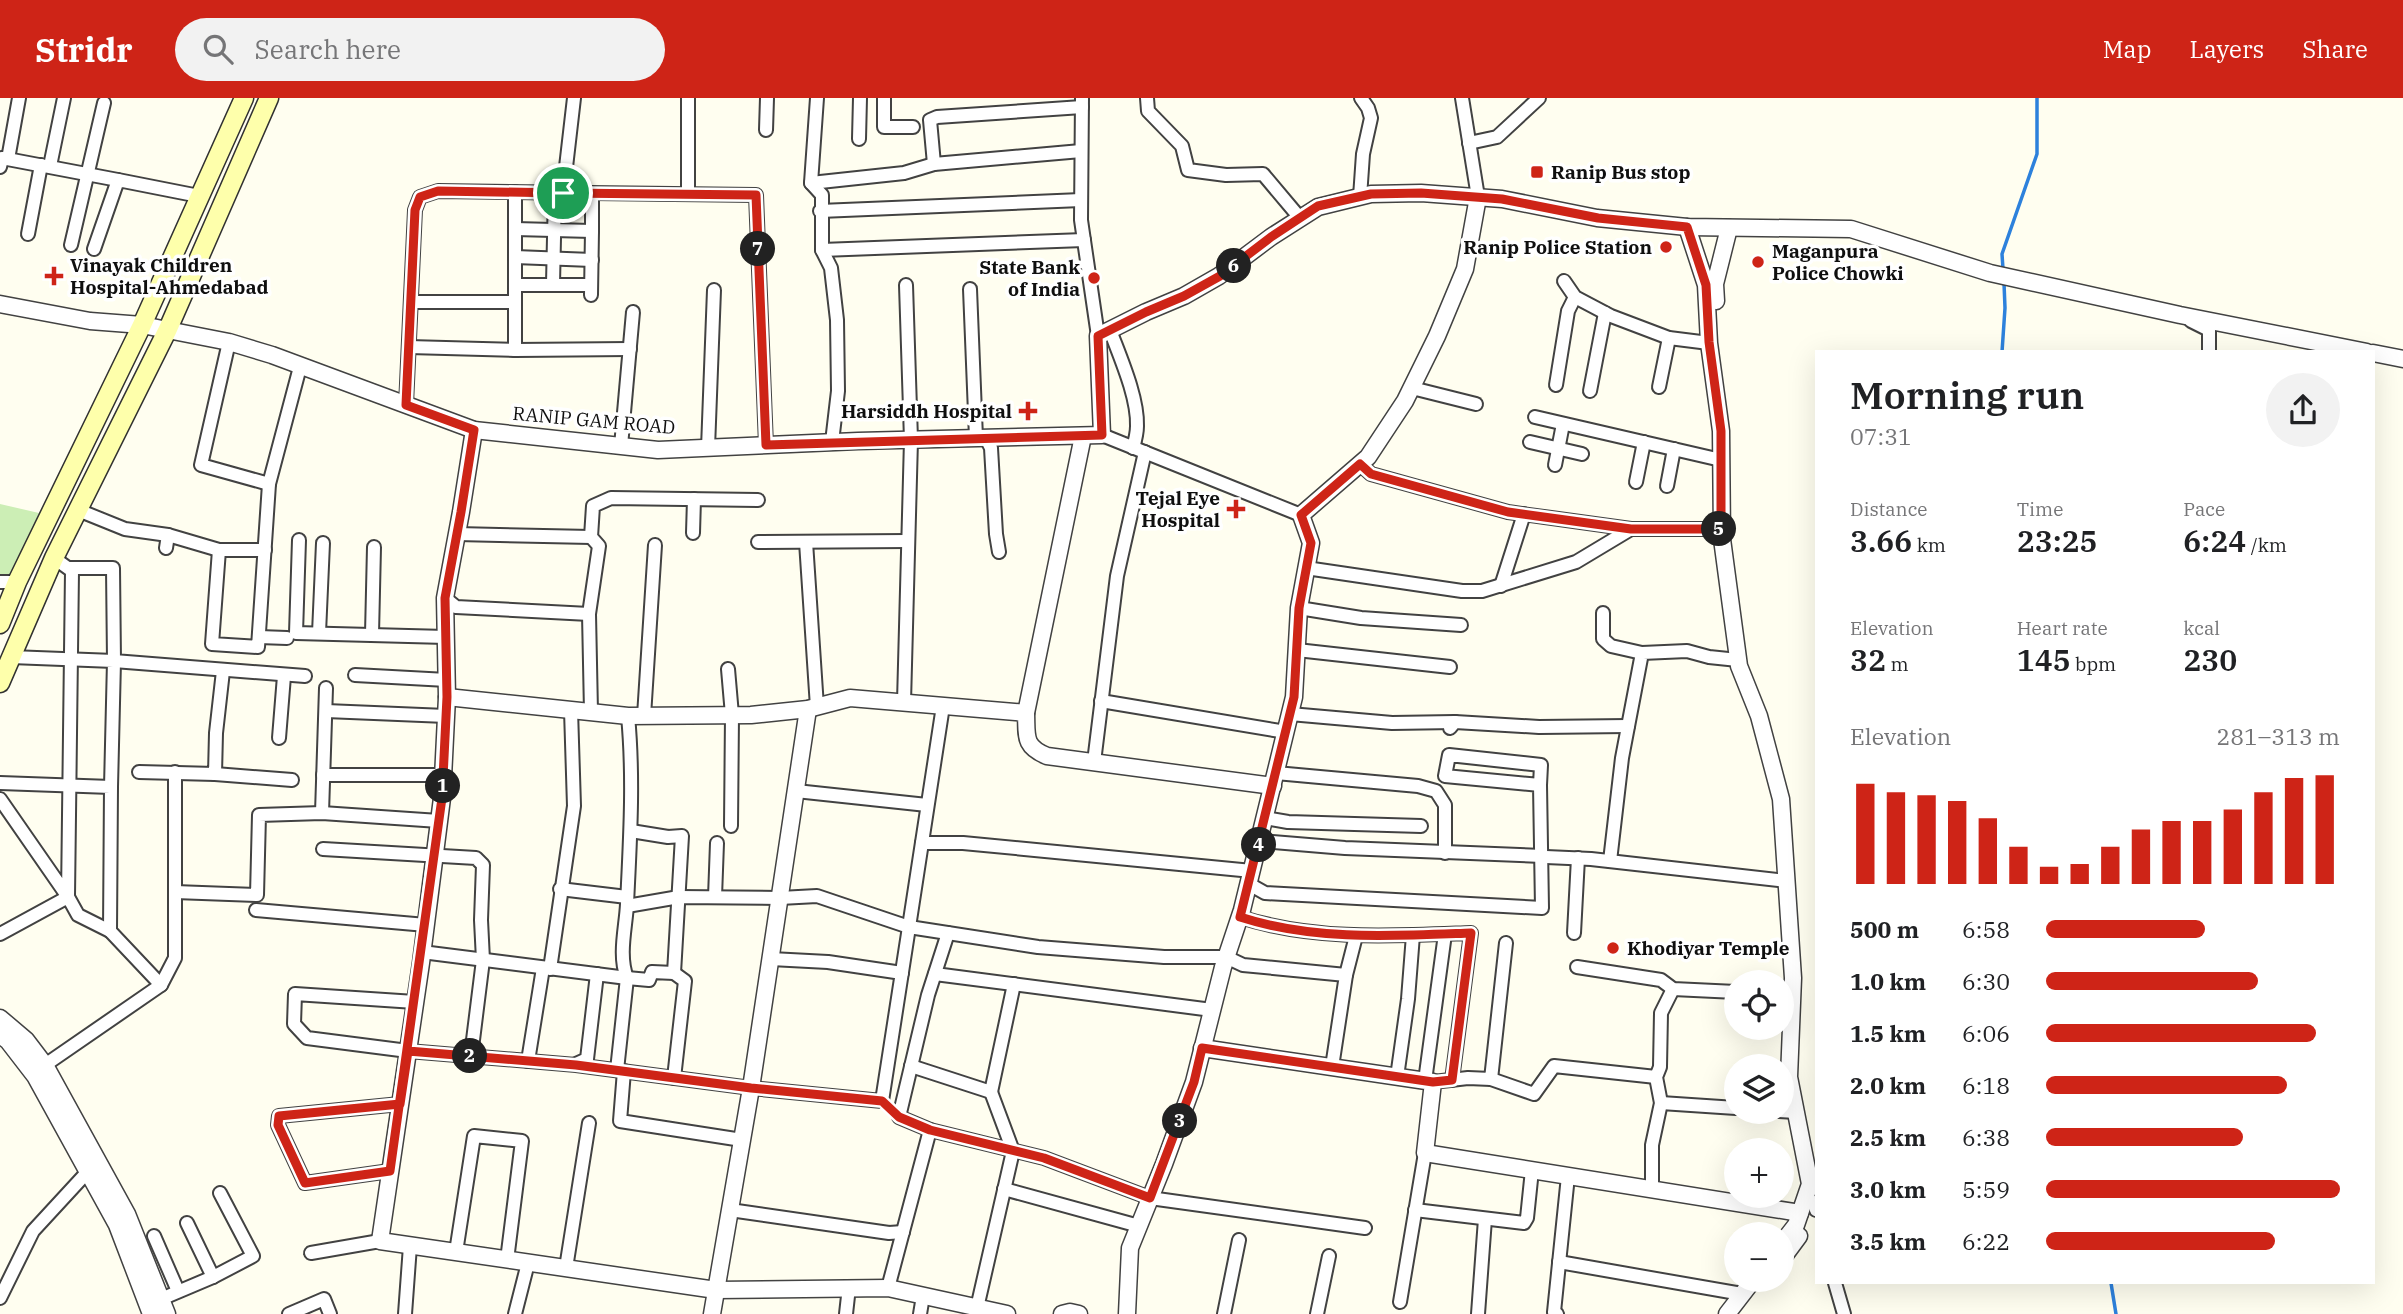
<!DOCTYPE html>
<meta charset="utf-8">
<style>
body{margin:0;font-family:"IBM Plex Serif",serif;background:#f2f2f2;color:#202124;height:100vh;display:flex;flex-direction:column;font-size:26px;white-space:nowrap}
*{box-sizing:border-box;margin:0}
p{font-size:23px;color:#757577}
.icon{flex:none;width:38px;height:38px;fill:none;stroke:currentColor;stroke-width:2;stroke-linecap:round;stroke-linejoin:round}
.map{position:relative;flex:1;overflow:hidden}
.details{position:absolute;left:1815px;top:252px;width:560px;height:934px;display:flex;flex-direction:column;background:#fff;border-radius:0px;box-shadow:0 7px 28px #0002}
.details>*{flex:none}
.fabs{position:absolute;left:1724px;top:872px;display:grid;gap:14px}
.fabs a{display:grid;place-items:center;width:70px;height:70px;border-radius:50%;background:#fff;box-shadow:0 7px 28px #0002;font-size:35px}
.pin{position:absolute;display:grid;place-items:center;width:60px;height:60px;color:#fff;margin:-30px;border:4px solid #fff;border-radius:50%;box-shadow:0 2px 7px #0007}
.km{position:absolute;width:35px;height:35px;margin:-18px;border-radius:50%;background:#222;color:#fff;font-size:19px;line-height:35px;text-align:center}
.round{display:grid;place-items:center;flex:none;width:74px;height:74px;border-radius:37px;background:#f2f2f2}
.overview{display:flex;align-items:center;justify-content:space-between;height:119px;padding:0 35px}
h1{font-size:38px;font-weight:600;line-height:52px}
.metrics{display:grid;grid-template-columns:repeat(3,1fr);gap:10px;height:119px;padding:7px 35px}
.metrics div{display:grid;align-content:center}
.metrics b{font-size:30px;font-weight:600}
.metrics small{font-size:19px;font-weight:400}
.metrics p{font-size:19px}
.chart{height:196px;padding:14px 35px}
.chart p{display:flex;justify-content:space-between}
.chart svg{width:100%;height:126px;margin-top:7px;stroke:#ce2417;stroke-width:6}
ul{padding:0 35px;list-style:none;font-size:23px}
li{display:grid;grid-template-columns:112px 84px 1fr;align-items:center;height:52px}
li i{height:18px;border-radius:9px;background:#ce2417}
header{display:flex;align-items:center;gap:42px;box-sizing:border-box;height:98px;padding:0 35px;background:#ce2417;color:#fff}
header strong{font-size:33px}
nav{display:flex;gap:38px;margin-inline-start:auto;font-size:24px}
.search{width:490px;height:63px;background:#f2f2f2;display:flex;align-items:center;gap:18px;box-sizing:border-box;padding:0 24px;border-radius:38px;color:#757577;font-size:26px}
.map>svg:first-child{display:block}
.green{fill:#cceeb5}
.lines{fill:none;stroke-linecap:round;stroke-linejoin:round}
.stream{stroke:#2d81dc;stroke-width:3.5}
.minor-casing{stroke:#424242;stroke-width:16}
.tertiary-casing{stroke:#424242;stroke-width:19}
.secondary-casing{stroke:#313131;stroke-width:21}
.minor{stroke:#fff;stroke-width:12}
.tertiary{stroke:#fff;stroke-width:16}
.secondary{stroke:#feffab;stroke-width:18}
.route-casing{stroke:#fff;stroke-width:14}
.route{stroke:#ce2417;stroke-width:9}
.poi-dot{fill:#ce2417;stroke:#fff;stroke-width:2.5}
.labels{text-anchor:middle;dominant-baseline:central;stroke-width:7;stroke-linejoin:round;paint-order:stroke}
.poi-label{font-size:19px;font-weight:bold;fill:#0f0f0f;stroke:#fff;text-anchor:start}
.street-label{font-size:19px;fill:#0f0f0f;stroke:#fff}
</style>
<header>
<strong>Stridr</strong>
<div class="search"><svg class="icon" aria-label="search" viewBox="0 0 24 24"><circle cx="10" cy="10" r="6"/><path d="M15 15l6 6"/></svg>Search here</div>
<nav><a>Map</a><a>Layers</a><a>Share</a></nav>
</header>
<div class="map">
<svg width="2403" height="1216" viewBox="0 0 2403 1216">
<rect width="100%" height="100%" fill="#fffef0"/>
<polygon class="green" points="0,406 39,415 12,479 0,478"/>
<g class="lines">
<g class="stream">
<polyline points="2003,171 2002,156 2037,56 2037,0"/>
<polyline points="2002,254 2005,210 2004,185"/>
<polyline points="2111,1185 2116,1216"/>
</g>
<g class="minor-casing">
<g id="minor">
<polyline points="817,0 811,85 822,97 822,152 831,170 837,222 838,293 832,344"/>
<polyline points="884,0 884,29 913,29"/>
<polyline points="1082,0 1081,122 1098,238"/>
<polyline points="1147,0 1148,13 1182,48 1188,72 1226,77 1263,76 1300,120"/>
<polyline points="1462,0 1478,99"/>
<polyline points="766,32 767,0"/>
<polyline points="859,41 860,0"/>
<polyline points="1469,45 1497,39 1539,0"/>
<polyline points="8,61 19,0"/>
<polyline points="934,66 930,22 937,19 1082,9"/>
<polyline points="50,68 64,0"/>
<polyline points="0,69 2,60 118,82"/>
<polyline points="811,85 904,75 934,66 1081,53"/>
<polyline points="515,94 515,252"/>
<polyline points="563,95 574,0"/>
<polyline points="688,96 688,0"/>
<polyline points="1360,99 1363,56 1371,20 1368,10 1361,0"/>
<polyline points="820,113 1081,102"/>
<polyline points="515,131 592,133 592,95"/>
<polyline points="28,136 41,67"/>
<polyline points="71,147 104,5"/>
<polyline points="94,151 118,82 199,98"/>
<polyline points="822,152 1084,142"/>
<polyline points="515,159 592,162"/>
<polyline points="1564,183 1575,199 1611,218 1669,240 1709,245"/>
<polyline points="553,186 555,94"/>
<polyline points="515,187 591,187"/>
<polyline points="970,191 976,340"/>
<polyline points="591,197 592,133"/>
<polyline points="411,204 515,204"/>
<polyline points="2191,223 2209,232 2209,254"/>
<path d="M 1110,232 C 1120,259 1138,299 1137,328 C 1137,335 1135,343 1133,350"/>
<polyline points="229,244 201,367 269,386 300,269"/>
<polyline points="409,249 515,252 630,251"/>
<polyline points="1556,287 1568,213 1575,199"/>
<polyline points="1659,289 1669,240"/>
<polyline points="1412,290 1476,306"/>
<polyline points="1590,293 1605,215"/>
<polyline points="406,307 415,112 420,99 438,93 756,97 766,347"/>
<polyline points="1535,319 1721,362"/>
<polyline points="1102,337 1301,417"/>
<polyline points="986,340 991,350 996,436 999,454"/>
<polyline points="1530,344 1582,356"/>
<polyline points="621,348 633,214"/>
<polyline points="708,350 714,192"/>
<polyline points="1360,366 1371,376 1508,414 1631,431"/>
<polyline points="1555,367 1563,326"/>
<polyline points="1636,384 1644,344"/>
<polyline points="1667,388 1674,351"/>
<polyline points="78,412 125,431 168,437"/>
<polyline points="693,435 694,401"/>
<polyline points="457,436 591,439"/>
<polyline points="299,442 296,535 446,539"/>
<polyline points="758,444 908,443"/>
<polyline points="806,444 817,609"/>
<polyline points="166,450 168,437 219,452 265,452"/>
<polyline points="219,452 212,546 258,549 269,386"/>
<polyline points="70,470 113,470 114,563 305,578"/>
<polyline points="1306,470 1462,493 1482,493 1576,464 1631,431 1722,431"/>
<polyline points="0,484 17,484"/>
<polyline points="1501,488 1524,416"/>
<polyline points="445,500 456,509 589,516"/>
<polyline points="1299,510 1361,520 1461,527"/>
<polyline points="1603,515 1603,541 1611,548 1642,555"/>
<polyline points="319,535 323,445"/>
<polyline points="372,536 374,449"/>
<polyline points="259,539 287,540"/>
<polyline points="1297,552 1450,569"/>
<polyline points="11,559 114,563 111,689"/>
<polyline points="728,571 732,617 731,728"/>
<polyline points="355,577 447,582"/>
<polyline points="1101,603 1286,634"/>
<polyline points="904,604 911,342 906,187"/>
<polyline points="326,613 446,618"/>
<polyline points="591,614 589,516 599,448 591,439 593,408 611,400 758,402"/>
<polyline points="1290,616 1392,625 1455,624"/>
<polyline points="644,618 655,447"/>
<polyline points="1450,630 1455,624 1539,629 1628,628"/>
<polyline points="279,640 284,578"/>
<polyline points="1094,664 1117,478 1145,354"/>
<polyline points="139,674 215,676 216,635 223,573"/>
<polyline points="1276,675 1418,688 1436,693 1445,707 1445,755"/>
<polyline points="215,676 292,682"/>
<polyline points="323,677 444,677"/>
<polyline points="0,685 111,689 110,833 161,887"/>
<polyline points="796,693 927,707"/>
<polyline points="0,701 68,799 72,473 54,460"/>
<polyline points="322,715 326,590"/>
<polyline points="1265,720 1288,724 1421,728"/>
<polyline points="631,733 668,739 682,738 674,875"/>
<polyline points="1260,743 1345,750 1542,758"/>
<polyline points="922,745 963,745 1252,773"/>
<polyline points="323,751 476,760 483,767 481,822 483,862 471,958"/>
<polyline points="1546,759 1591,761 1787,783"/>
<polyline points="1610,763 1622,660 1642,555 1687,553 1709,559 1738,562"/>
<polyline points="1249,786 1265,795 1542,810 1540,687 1445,678 1449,657 1541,667 1540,687"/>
<polyline points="560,791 627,799"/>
<polyline points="175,794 257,797 259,717 322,715 439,723"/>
<polyline points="715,799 717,745"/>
<polyline points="627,808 679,799 780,800 817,798 909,829 943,608"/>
<polyline points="256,812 426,827"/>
<path d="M 1240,819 C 1314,843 1393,838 1471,835 L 1452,982"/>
<polyline points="1574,835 1578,760"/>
<polyline points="0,836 68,799 78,817 110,833"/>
<polyline points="422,854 627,880 649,882 652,874 674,875 685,883 674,980"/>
<polyline points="771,861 828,864 902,875"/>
<polyline points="1577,869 1661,882 1673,891 1736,894"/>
<polyline points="550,871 574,708 571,612"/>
<polyline points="935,876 1212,912"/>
<polyline points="1346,877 1356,838"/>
<polyline points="415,904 295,896 294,926 307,940 408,953 576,967 751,990 882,1003 909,829 1038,849 1164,859 1226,859 1243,867 1346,877 1332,969"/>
<polyline points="528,963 543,870"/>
<polyline points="576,966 587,961 597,876"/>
<polyline points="45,967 161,887 175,860 175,674"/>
<polyline points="911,968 991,994 1014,886"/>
<path d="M 617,972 L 627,880 C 618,857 626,829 627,806 C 630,743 634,681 628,618"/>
<polyline points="624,973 620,1023 742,1042"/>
<polyline points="1397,979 1408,901 1413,837"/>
<polyline points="1491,981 1534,996 1554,968 1656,979"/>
<polyline points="1425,983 1445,836"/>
<polyline points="1433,984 1468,980 1491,981 1506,845"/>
<polyline points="1661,1005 1736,1010"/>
<polyline points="1779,1013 1796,1014"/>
<polyline points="930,1032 1044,1060 1150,1100 1365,1130"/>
<polyline points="390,1073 305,1085 278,1027 279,1018 400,1006"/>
<polyline points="1004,1091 1139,1128"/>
<polyline points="1652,1091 1652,1047 1661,1005 1656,979 1660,969 1661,915 1673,891"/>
<polyline points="1814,1104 1816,1112"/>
<polyline points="730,1112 889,1135 903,1134"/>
<polyline points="1415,1112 1524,1125 1527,1120 1532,1072"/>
<polyline points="187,1125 213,1179"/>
<polyline points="154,1138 178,1193"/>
<polyline points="456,1154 474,1038 522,1043 507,1162"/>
<polyline points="311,1155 380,1143"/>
<polyline points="1559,1164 1742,1196"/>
<polyline points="566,1170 589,1025"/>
<polyline points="1835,1185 1844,1216"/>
<polyline points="888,1190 930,1032 899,1019 928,897 948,835"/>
<polyline points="0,1200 33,1133 92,1069"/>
<polyline points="161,1201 213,1179 253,1158 220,1095"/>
<polyline points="1400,1204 1425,1055"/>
<polyline points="977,1210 1013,1053 991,994"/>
<polyline points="289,1216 324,1201 330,1216"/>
<polyline points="405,1216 410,1148"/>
<polyline points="515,1216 528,1165"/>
<polyline points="846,1216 849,1189"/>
<polyline points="920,1216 923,1198"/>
<polyline points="1224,1216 1239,1142"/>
<polyline points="1317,1216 1329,1158"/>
<polyline points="1478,1216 1485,1121"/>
<polyline points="1557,1216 1554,1214 1568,1078"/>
</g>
</g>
<g class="tertiary-casing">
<g id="tertiary">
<polyline points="1687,129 1706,187 1709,245 1721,333 1722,441 1739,568 1759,618 1781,701 1793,880 1789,979 1810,1086 1796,1127 1782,1145"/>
<polyline points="1716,203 1715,186 1729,130"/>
<polyline points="0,206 90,223 142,227 229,244 272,257 474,332 658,352 858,343 1102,337 1098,238 1146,214 1184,198 1219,178 1271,139 1318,109 1371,96 1421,95 1502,101 1597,120 1687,129 1851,131 1990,175 2180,217 2367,254"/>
<polyline points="2373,255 2403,261"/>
<polyline points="474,332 461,414 445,500 447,599 442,700 421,865 380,1143 716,1192 888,1190 1007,1216"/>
<path d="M 447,599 L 628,618 L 751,617 L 808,611 L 850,600 L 1026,615 C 1027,638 1023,648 1047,658 L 1273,688"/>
<polyline points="1026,615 1083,338"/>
<polyline points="0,920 26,942 45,967 127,1116 167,1216"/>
<polyline points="0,937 8,943 35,978 117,1127 151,1216"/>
<polyline points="1202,950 1433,984 1425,1055 1800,1115"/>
<polyline points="1782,1161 1799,1138"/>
<polyline points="712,1216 751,990 808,611"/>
<polyline points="1062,1216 1070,1214 1079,1216"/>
<polyline points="1127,1216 1130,1150 1164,1066 1194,984 1223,869 1242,812 1294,599 1299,510 1311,445 1301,417 1368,359 1405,303 1437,238 1465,171 1478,99"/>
<polyline points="1727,1216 1754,1181"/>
</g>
</g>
<g class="secondary-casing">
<g id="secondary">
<polyline points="0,526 17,484 142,227 244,0"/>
<polyline points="0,585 54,460 168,231 269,0"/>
</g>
</g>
<use href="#minor" class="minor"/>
<use href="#tertiary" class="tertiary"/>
<use href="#secondary" class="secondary"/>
</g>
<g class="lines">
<g class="route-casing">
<path id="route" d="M 563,95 L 438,93 L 420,99 L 415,112 L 406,307 L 474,332 L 461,414 L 445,500 L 447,599 L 442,700 L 390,1073 L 305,1085 L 278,1027 L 279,1018 L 400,1006 L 408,953 L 576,967 L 751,990 L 882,1003 L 899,1019 L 930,1032 L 1044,1060 L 1150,1100 L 1194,984 L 1202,950 L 1433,984 L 1452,982 L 1471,835 C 1393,838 1314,843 1240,819 L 1294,599 L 1299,510 L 1311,445 L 1301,417 L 1360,366 L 1371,376 L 1508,414 L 1631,431 L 1721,431 L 1721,333 L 1709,244 L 1706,187 L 1687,129 L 1598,120 L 1502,101 L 1421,95 L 1371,96 L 1318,108 L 1271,139 L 1220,178 L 1184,198 L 1146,214 L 1098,238 L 1102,337 L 766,347 L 756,97 L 563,95"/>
</g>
<use href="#route" class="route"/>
</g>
<g class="poi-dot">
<rect x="1530" y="67" width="14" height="14" rx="3.5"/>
<circle cx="1666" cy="149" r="7"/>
<circle cx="1758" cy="164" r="7"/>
<path d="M50.5 167.5h7v7h7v7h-7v7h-7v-7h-7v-7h7z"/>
<circle cx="1094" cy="180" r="7"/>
<path d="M1024.5 302.5h7v7h7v7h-7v7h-7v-7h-7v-7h7z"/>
<path d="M1232.5 400.5h7v7h7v7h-7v7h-7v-7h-7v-7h7z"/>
<circle cx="1613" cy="850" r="7"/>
</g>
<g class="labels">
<g class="poi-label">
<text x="1551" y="74">Ranip Bus stop</text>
<text x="1652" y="149" text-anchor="end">Ranip Police Station</text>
<text x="1772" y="153">Maganpura<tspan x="1772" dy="22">Police Chowki</tspan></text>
<text x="70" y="167">Vinayak Children<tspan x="70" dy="22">Hospital-Ahmedabad</tspan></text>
<text x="1080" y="169" text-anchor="end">State Bank<tspan x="1080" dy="22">of India</tspan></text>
<text x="1012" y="313" text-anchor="end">Harsiddh Hospital</text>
<text x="1220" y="400" text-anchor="end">Tejal Eye<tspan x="1220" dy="22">Hospital</tspan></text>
<text x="1627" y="850">Khodiyar Temple</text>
</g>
<g class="street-label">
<text transform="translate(594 322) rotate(5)">RANIP GAM ROAD</text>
</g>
</g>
</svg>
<div class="fabs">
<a><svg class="icon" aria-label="locate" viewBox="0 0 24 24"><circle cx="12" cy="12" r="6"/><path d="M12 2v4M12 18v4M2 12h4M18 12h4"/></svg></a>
<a><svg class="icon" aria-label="layers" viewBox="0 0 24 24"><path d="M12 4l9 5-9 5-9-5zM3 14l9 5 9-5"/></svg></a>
<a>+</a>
<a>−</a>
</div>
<div class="pin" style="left:563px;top:95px;background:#1e9e55"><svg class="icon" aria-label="arrive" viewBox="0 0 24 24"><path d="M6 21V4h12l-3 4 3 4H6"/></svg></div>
<b class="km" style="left:443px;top:688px">1</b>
<b class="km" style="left:470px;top:958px">2</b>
<b class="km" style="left:1180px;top:1023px">3</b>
<b class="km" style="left:1259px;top:747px">4</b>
<b class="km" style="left:1719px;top:431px">5</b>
<b class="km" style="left:1234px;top:168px">6</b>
<b class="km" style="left:758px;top:151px">7</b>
<section class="details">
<div class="overview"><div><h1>Morning run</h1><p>07:31</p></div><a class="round"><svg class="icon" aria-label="share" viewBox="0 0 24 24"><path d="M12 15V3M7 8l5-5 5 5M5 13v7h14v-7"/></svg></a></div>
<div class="metrics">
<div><p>Distance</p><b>3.66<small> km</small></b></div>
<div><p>Time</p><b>23:25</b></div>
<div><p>Pace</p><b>6:24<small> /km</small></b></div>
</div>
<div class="metrics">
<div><p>Elevation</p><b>32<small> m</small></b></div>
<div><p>Heart rate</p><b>145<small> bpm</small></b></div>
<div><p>kcal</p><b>230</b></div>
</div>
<div class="chart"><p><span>Elevation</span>281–313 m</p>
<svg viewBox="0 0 160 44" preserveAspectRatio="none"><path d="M5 44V9M15 44V12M25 44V13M35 44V15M45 44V21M55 44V31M65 44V38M75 44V37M85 44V31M95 44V25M105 44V22M115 44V22M125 44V18M135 44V12M145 44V7M155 44V6"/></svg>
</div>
<ul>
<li><b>500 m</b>6:58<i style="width:54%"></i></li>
<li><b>1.0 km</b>6:30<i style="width:72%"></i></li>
<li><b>1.5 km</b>6:06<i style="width:92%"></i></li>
<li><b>2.0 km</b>6:18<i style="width:82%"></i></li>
<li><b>2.5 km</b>6:38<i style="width:67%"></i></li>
<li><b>3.0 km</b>5:59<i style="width:100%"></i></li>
<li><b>3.5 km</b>6:22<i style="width:78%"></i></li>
</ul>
</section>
</div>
